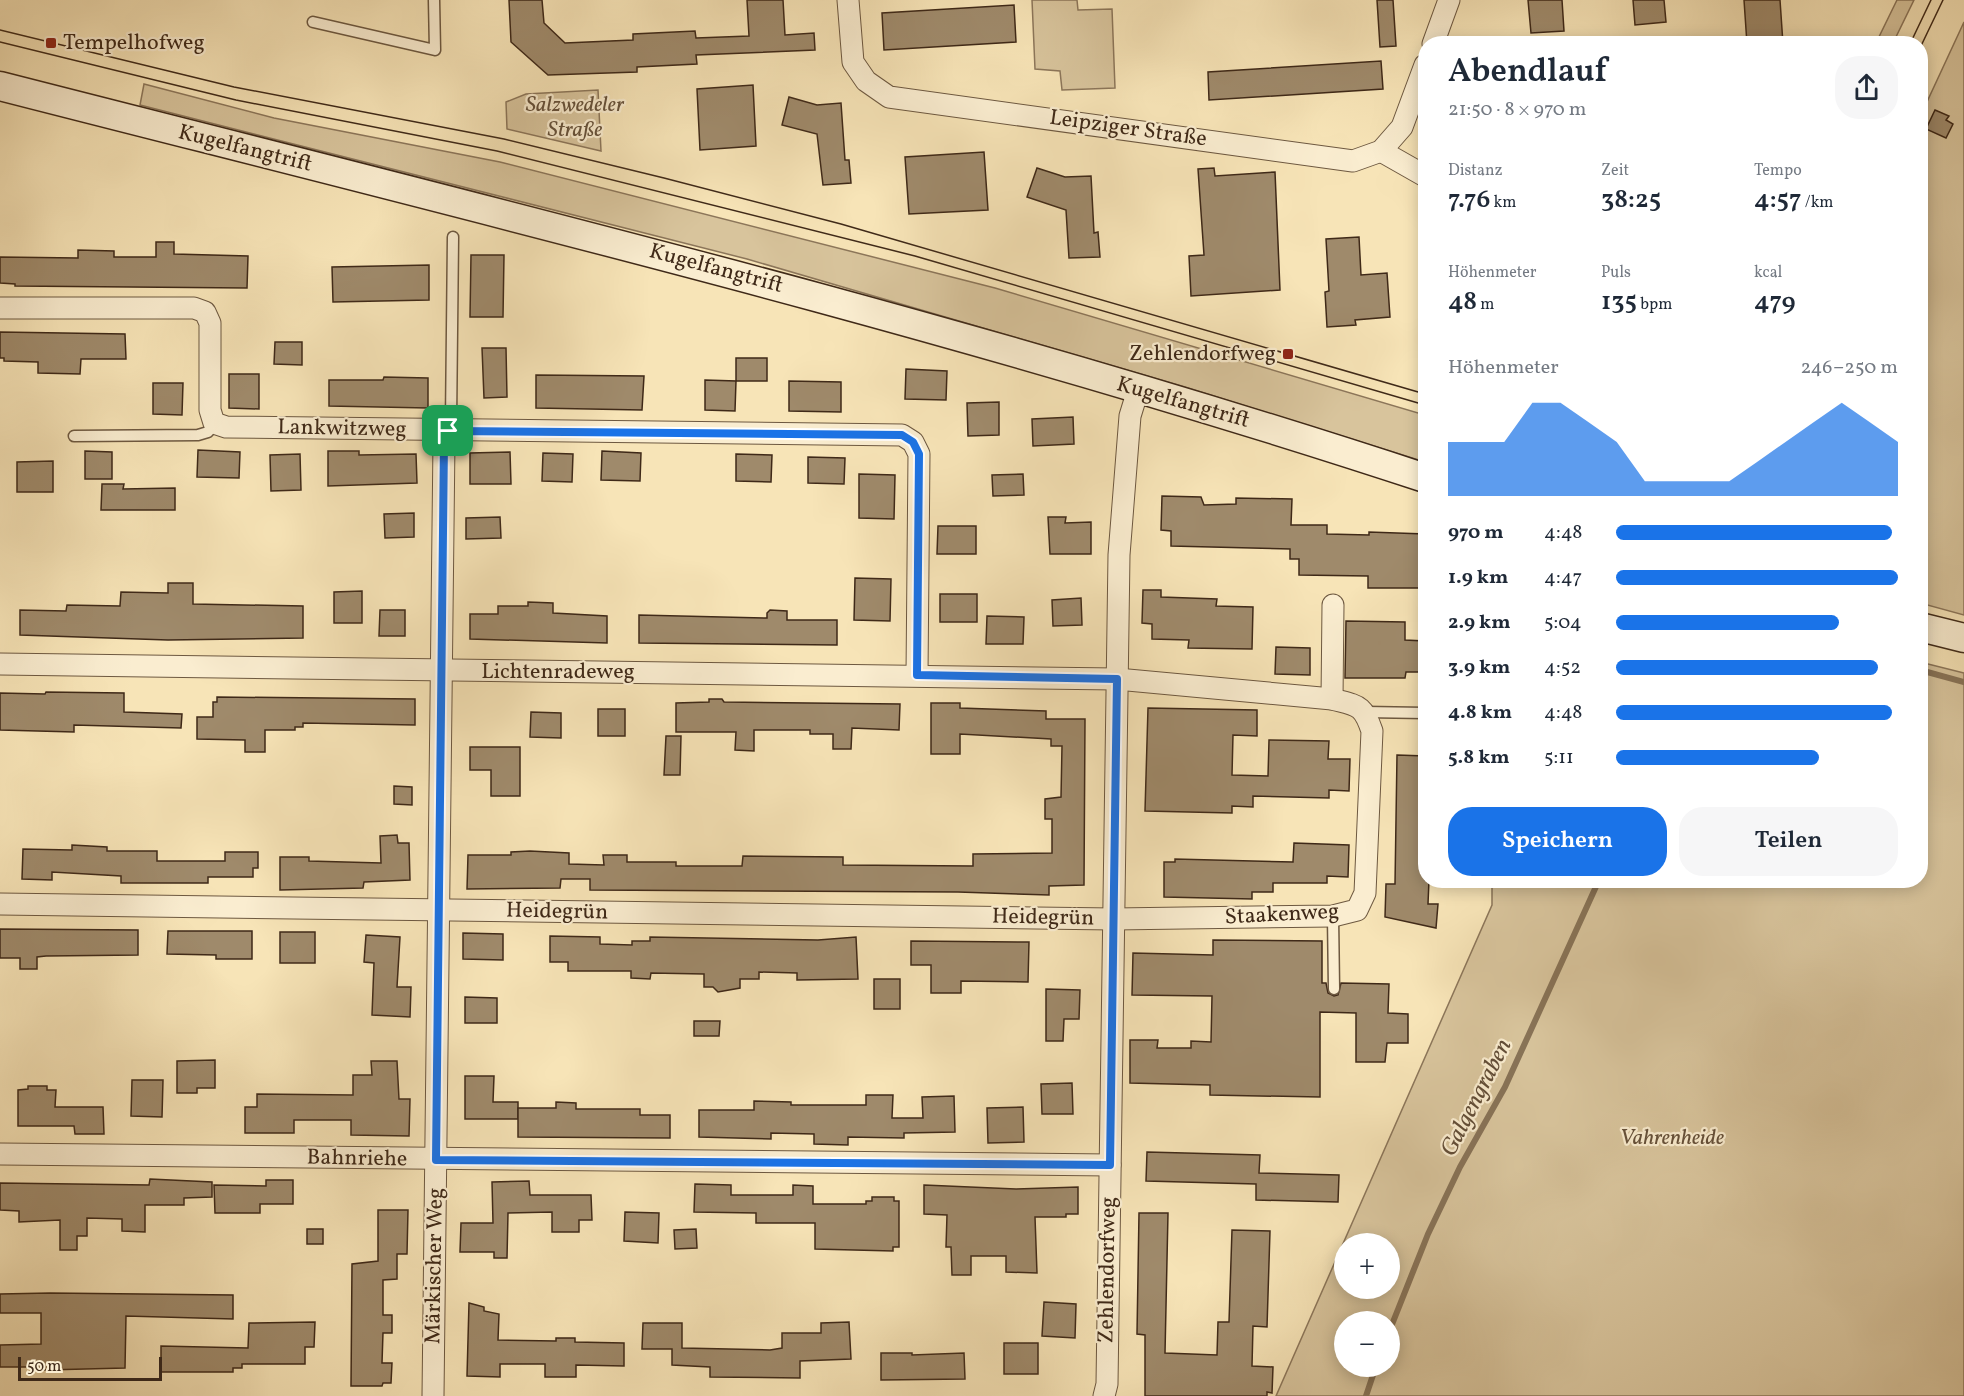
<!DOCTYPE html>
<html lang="de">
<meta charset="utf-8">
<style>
body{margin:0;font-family:Vollkorn,serif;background:#f6f6f7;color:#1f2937;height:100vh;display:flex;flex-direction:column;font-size:22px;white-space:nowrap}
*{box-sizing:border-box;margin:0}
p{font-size:20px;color:#747a83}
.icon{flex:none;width:33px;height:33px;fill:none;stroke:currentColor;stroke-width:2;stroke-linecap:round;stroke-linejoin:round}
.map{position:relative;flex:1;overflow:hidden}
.sheet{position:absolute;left:1418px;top:36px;width:510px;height:852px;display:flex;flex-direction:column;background:#fff;border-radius:24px;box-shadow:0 3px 15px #0003}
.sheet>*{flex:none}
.tools{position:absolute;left:1334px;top:1233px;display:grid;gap:12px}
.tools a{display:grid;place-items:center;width:66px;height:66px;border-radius:50%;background:#fff;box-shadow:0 3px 15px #0003;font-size:30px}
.scale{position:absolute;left:18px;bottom:15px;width:144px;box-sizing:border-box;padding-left:6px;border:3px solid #3f2918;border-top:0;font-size:16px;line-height:21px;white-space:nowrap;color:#3f2918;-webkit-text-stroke:4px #faedd0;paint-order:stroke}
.pin{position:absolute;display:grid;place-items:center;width:51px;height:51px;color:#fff;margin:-26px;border-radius:12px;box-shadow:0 3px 9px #0006}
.round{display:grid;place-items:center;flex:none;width:63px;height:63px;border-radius:24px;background:#f6f6f7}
.headline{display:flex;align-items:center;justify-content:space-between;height:102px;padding:0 30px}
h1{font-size:33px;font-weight:600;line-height:45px}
.figures{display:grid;grid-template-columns:repeat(3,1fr);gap:9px;height:102px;padding:6px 30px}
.figures div{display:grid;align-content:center}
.figures b{font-size:26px;font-weight:600}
.figures small{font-size:16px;font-weight:400}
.figures p{font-size:16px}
.chart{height:168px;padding:12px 30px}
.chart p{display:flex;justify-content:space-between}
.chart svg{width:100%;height:108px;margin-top:6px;fill:#1a73e8;opacity:.7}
.button{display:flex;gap:12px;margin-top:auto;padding:12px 30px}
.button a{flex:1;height:69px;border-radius:24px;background:#1a73e8;color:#fff;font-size:24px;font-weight:600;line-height:69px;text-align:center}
.button a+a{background:#f6f6f7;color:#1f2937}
ul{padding:0 30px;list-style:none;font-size:20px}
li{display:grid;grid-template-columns:96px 72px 1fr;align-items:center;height:45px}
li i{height:15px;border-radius:8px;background:#1a73e8}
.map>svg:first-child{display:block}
.green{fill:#d8c49c;stroke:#8c765a;stroke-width:1.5;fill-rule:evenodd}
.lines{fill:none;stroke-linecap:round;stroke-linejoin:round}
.stream{stroke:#887357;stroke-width:6}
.building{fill:#9f8a6b;stroke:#3f2918;stroke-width:1.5}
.lane-casing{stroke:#6d5840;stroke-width:13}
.street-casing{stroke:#6d5840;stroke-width:23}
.secondary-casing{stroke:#3f2918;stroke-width:31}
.lane{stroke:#faedd0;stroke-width:10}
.street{stroke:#faedd0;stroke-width:21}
.secondary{stroke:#faedd0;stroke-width:28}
.tram{stroke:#3f2918;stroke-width:1.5}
.route-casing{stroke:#fff;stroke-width:12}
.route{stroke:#1a73e8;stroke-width:8}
.poi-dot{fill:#8f2418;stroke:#faedd0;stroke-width:2}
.labels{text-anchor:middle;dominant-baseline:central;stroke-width:4.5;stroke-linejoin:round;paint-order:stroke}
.poi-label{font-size:22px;fill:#3f2918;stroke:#faedd0;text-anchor:start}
.park-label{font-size:22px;font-style:italic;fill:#655039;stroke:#faedd0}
.street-label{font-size:22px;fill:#3f2918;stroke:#faedd0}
.water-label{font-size:24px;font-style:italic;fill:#634e38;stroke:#faedd0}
</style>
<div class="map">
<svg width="1964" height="1396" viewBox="0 0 1964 1396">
<rect width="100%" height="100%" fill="#f7e4b7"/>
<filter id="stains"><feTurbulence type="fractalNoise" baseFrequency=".00333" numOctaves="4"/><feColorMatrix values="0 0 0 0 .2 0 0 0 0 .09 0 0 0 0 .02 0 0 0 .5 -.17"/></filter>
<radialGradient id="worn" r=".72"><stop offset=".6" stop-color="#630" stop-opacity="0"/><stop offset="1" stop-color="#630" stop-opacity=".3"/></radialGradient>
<g class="green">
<polygon points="1032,0 1077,0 1078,10 1112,9 1115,88 1062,90 1060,71 1035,69"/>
<polygon points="1897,0 1914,0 1893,43 1876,43"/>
<polygon points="1964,22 1964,615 1920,603 1920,117"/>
<polygon points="144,84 274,118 500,162 995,288 1425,415 1425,462 1185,387 747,259 140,105"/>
<polygon points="598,90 601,151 507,129 506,102 526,94"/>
<path d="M 1920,662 L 1964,673 L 1964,1396 L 1276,1396 L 1492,905 L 1492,881 L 1920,880 ZM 1344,1244 L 1389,1244 L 1389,1288 L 1344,1288 ZM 1344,1322 L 1389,1322 L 1389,1366 L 1344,1366 Z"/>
</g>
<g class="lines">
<g class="stream">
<polyline points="1920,670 1964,682"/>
<polyline points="1389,1332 1428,1234 1460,1167 1505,1087 1599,880"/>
<polyline points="1366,1396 1376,1366"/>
</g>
</g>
<g class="building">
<polygon points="509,0 542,0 544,23 565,43 633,40 633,34 695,31 696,38 749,36 747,0 783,0 785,35 814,33 815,50 696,55 697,64 637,67 637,72 548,75 511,42"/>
<polygon points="1377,0 1393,0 1396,46 1380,47"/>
<polygon points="1528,0 1562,0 1564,31 1531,33"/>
<polygon points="1633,0 1664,0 1666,22 1635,25"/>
<polygon points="1744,0 1780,0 1783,44 1747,44"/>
<polygon points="1014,5 1016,42 884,50 882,13"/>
<polygon points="1381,61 1383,89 1209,100 1208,72"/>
<polygon points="753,85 756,146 700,150 697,89"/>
<polygon points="789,97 817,105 841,103 845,160 849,160 851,183 823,185 817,134 782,125"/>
<polygon points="1935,110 1949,116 1946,120 1953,124 1946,138 1926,129"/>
<polygon points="984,152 988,210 909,214 905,157"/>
<polygon points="1037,168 1065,177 1091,176 1094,233 1098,232 1100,257 1069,258 1066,210 1027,197"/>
<polygon points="1214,168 1215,176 1275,172 1280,290 1191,296 1189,256 1204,255 1198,169"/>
<polygon points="1359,237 1361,275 1387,273 1390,317 1355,320 1356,325 1327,327 1325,292 1329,291 1326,239"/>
<polygon points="156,242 174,242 174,254 248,256 247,288 15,286 15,284 0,283 0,257 78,258 78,250 114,251 114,257 156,257"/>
<polygon points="471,255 504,255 503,317 470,317"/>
<polygon points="429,265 429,300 333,302 332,267"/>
<polygon points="0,332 125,334 126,359 81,359 80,374 38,373 38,362 4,361 4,358 0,358"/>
<polygon points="275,342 302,342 302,365 274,364"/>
<polygon points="482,348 506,348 507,397 484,398"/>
<rect x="736" y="358" width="31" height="23"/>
<polygon points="906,369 947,371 946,400 905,399"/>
<polygon points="229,374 259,374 259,409 229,408"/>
<polygon points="536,375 644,376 642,410 536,408"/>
<polygon points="384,377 428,378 428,408 329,406 329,380 383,380"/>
<polygon points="705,380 736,381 735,411 705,410"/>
<polygon points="789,381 841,382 841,412 789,411"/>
<polygon points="153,383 183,383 182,415 153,414"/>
<polygon points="999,402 999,435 968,436 967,403"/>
<polygon points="1073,417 1074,444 1033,446 1032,419"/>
<polygon points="198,450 240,452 239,478 197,477"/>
<polygon points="85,451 112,452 112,479 85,479"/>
<polygon points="328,451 359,451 359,455 416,454 417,483 328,486"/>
<polygon points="602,451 641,453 640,481 601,480"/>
<polygon points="510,452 511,484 470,484 470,453"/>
<polygon points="543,453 573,454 572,482 542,481"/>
<polygon points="300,454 301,490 271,491 270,455"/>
<polygon points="736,454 772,455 771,482 736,481"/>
<polygon points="808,457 845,458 844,484 808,483"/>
<polygon points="53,461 53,492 17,492 17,462"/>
<polygon points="859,474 895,475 894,519 859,518"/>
<polygon points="1023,474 1024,495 993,496 992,475"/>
<polygon points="102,484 124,484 123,489 175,488 175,510 101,510"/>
<polygon points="1162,496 1201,497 1204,505 1236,504 1236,498 1292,499 1291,525 1327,525 1327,534 1369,535 1369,532 1425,534 1425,588 1368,588 1368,576 1299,575 1299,559 1290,559 1290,549 1171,546 1171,531 1161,530"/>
<polygon points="414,513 414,537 385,538 384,514"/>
<polygon points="500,517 501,538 466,539 466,518"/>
<polygon points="1048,517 1066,517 1065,523 1091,522 1091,554 1050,554"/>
<polygon points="938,526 976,526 976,554 937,554"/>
<polygon points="855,578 891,579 890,621 854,620"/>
<polygon points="168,583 193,583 193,604 303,606 303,638 168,640 20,635 20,610 66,611 67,605 120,606 121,592 168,593"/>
<polygon points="1143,590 1161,590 1161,597 1217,599 1216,606 1253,607 1252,649 1188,648 1189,640 1152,639 1152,624 1142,623"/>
<polygon points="362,591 362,623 334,623 334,592"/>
<rect x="940" y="594" width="37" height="28"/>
<polygon points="1081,598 1082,625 1053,626 1052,600"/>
<polygon points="528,602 553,603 553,613 607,616 607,643 470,639 470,614 498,614 498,606 528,606"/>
<polygon points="380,610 405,610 405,636 379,636"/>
<polygon points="770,610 787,611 787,620 837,620 837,645 639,643 639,615 767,618 767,613"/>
<polygon points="987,616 1024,617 1023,644 986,644"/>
<polygon points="1346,621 1405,622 1405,640 1425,641 1425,672 1406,672 1405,678 1345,678"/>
<polygon points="1276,647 1310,648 1310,675 1275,674"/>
<polygon points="46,692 124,693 124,712 182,714 181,728 74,725 74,732 0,730 0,693 45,694"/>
<polygon points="217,697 415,699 415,725 303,723 303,727 295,727 295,730 265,730 265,752 245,752 245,740 197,739 197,717 213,717 213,702 217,702"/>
<polygon points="709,699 722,699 724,702 900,704 899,730 852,728 851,749 833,749 833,734 810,734 810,730 754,730 754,751 735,750 736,732 676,732 676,703 709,702"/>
<polygon points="931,703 960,703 960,708 1046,711 1046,719 1085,719 1084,885 1049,886 1049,895 958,892 590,890 590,879 561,879 560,888 467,889 468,855 511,855 511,852 530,851 569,853 569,864 604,865 603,855 627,855 627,862 676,862 676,866 742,866 743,856 843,857 843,865 973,866 973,854 1052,853 1052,819 1045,819 1045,799 1061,797 1062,746 1051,746 1051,739 960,734 960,754 931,754"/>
<polygon points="1148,708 1257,710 1257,736 1233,735 1232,775 1268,776 1269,740 1329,741 1328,759 1350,759 1349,791 1329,790 1329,798 1253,796 1253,807 1232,806 1232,813 1145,811"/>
<rect x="598" y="709" width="27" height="27"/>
<polygon points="531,712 561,713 561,738 530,737"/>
<polygon points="666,736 681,736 680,775 664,775"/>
<polygon points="470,747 520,747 520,796 491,796 491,770 470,770"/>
<polygon points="1397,755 1425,756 1425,880 1429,880 1428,904 1438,904 1436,928 1385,917 1386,884 1395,884"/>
<polygon points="394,786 412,787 412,805 394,804"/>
<polygon points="397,835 398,843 409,843 410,880 364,882 363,888 280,890 280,857 309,857 309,861 381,863 380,836"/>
<polygon points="1294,843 1349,845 1348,877 1327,876 1327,883 1273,883 1273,892 1252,892 1252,899 1164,897 1164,862 1175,862 1175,859 1293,862"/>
<polygon points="72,845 107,847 107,851 157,851 157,861 225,861 225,852 258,852 258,868 253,868 253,877 208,877 208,883 121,883 121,876 52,872 52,880 22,879 23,849 72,850"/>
<polygon points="0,929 138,930 138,955 46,956 37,957 37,969 20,969 20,958 0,958"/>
<polygon points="168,931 252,931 252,959 216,959 216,955 167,954"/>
<rect x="280" y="932" width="35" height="31"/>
<polygon points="463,933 503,934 503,960 463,959"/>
<polygon points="366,935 400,937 397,987 411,987 410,1017 372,1015 374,963 364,962"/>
<polygon points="550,936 600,937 600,944 632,945 632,941 650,941 650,937 818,940 856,937 858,979 797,980 797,973 759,972 759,979 740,979 740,988 718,992 713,987 704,987 704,974 651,973 650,979 631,978 631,971 568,971 568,962 550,962"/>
<polygon points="1213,940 1322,941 1322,983 1326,983 1328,993 1334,996 1338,995 1341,983 1389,984 1388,1013 1408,1014 1408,1043 1387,1043 1385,1062 1356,1062 1356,1013 1320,1012 1320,1097 1210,1095 1210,1085 1130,1083 1130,1040 1158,1040 1157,1048 1191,1048 1191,1041 1211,1042 1212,996 1132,995 1133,953 1213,955"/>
<polygon points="911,941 1029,942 1028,982 961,981 961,993 931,993 931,965 911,965"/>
<rect x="874" y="979" width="26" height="30"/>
<polygon points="1046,989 1080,990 1079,1019 1064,1019 1063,1041 1046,1041"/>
<polygon points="465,997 497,998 497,1023 465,1023"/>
<polygon points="694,1021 720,1021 719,1036 694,1036"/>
<polygon points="215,1060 215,1088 197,1088 197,1093 177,1093 177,1061"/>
<polygon points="371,1061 397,1061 399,1099 410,1099 409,1136 351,1135 351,1120 294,1120 294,1133 245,1133 245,1107 257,1107 257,1094 353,1095 353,1075 372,1075"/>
<polygon points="465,1076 494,1076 493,1102 518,1102 518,1119 465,1119"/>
<polygon points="132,1080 163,1080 162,1117 131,1116"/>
<polygon points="1072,1083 1073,1114 1042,1114 1041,1084"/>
<polygon points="28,1086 47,1086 47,1090 56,1090 55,1107 103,1107 104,1134 75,1134 74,1126 18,1126 18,1090 28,1089"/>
<polygon points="866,1095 893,1095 892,1118 923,1118 922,1097 954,1096 955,1132 904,1133 904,1138 848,1137 848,1145 814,1144 814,1134 771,1133 771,1139 699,1137 699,1110 754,1110 754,1101 791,1102 791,1105 866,1105"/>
<polygon points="556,1102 576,1103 576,1109 640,1109 640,1115 670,1115 670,1138 518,1137 518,1108 556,1108"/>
<polygon points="1023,1107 1024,1142 988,1143 987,1108"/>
<polygon points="1147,1152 1260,1155 1259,1173 1339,1175 1338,1202 1256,1200 1256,1184 1146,1181"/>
<polygon points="150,1179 212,1182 212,1197 184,1198 184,1205 145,1205 145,1232 122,1231 122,1219 87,1218 87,1236 77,1236 77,1250 60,1250 60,1220 19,1222 19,1211 0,1210 0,1183 149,1185"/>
<polygon points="266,1180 293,1180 293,1204 260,1204 260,1213 215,1213 214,1185 266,1186"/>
<polygon points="529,1181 530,1195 591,1195 592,1220 579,1220 579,1232 552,1232 552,1212 508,1213 507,1258 494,1258 494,1252 460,1252 461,1223 493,1223 492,1182"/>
<polygon points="695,1184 731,1185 731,1195 793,1195 793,1185 813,1186 813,1204 866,1204 866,1201 872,1201 872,1197 894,1197 894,1201 899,1201 899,1247 893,1247 893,1251 815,1249 815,1223 756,1223 756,1213 694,1212"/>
<polygon points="924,1185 1016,1189 1078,1187 1078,1214 1066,1214 1066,1217 1035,1217 1037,1273 1006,1272 1006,1256 971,1256 971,1275 952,1275 951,1247 946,1247 947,1215 924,1214"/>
<polygon points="378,1210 408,1210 407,1254 397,1254 397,1279 383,1280 383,1315 392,1315 392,1333 383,1333 382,1363 392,1363 391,1383 383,1383 382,1386 351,1386 352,1264 378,1261"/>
<polygon points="625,1212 659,1213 658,1243 624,1241"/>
<polygon points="1139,1213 1168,1213 1165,1353 1217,1355 1218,1322 1229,1322 1232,1230 1270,1231 1267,1327 1253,1326 1252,1366 1273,1367 1272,1393 1267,1392 1267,1396 1145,1396 1145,1335 1137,1334"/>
<rect x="307" y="1229" width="16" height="15"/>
<polygon points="696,1229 697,1248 675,1249 674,1230"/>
<polygon points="50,1293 233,1295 233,1319 126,1316 125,1368 45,1370 33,1370 33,1367 0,1367 0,1345 41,1344 41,1313 0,1313 0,1294"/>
<polygon points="1044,1302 1076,1304 1075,1338 1042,1336"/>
<polygon points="469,1303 484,1307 484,1311 499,1314 498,1340 556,1341 556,1338 575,1338 575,1342 624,1343 624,1366 576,1365 576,1377 545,1377 545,1364 500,1364 500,1377 467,1376"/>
<polygon points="315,1322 314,1347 305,1347 305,1364 242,1364 242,1368 233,1368 233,1372 161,1372 161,1346 248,1348 249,1323"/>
<polygon points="849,1322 851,1359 800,1361 800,1378 710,1377 710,1367 672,1365 672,1349 642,1349 643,1323 682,1323 682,1348 770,1350 782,1348 782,1333 821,1333 821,1323"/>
<rect x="1004" y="1343" width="34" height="31"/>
<polygon points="881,1353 912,1353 912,1355 964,1353 965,1379 881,1380"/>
</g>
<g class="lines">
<g class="lane-casing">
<g id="lane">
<polyline points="313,22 435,50 434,0"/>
<polyline points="451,423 453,237"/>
<polyline points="74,436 198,435 208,432 216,423"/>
<polyline points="1365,712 1425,713"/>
<polyline points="1333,916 1334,989"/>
</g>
</g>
<g class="street-casing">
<g id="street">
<polyline points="848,0 853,62 866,81 889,97 1353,161 1381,151 1402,127 1425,65"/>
<polyline points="1433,44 1449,0"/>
<polyline points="1381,151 1425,176"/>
<polyline points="0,308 194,308 205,312 210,323 210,410 214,423 226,427 902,435 913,442 919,454 917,675"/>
<path d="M 0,664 L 1117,679 L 1332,699 C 1358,706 1363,704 1372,731 L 1365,893 L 1357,910 L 1333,916 L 1114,919 L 0,904"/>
<polyline points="1332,699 1333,605"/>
<polyline points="0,1154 1110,1165"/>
<polyline points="433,1396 444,441 451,423"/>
<polyline points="1104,1396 1107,1384 1119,555 1130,416 1138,390"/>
</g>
</g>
<g class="secondary-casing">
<g id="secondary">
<path d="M 0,86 C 477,208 957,324 1425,478"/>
<polyline points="1920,627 1964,638"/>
</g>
</g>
<use href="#lane" class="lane"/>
<use href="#street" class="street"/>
<use href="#secondary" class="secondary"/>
<g class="tram">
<polyline points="0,30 234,87 504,139 664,178 841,224 1425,394"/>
<polyline points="0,42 236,100 497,151 915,256 1425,405"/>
<polyline points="1910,44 1931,0"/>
<polyline points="1920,48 1943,0"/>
</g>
</g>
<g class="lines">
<g class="route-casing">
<polygon id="route" points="448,431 902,435 913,442 919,454 917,675 1117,679 1110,1165 436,1160 444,441"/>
</g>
<use href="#route" class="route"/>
</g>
<g class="poi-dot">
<rect x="45" y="37" width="12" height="12" rx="3"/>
<rect x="1282" y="348" width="12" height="12" rx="3"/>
</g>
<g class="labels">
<g class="poi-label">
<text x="63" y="43">Tempelhofweg</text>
<text x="1276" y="354" text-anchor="end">Zehlendorfweg</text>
</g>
<g class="park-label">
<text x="575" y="105">Salzwedeler<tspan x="575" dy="25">Straße</tspan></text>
<text x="1672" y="1138">Vahrenheide</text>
</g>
<g class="street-label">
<text transform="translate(1128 129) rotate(8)">Leipziger Straße</text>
<text transform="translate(245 149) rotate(14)">Kugelfangtrift</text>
<text transform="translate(716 269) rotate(15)">Kugelfangtrift</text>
<text transform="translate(1183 403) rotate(16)">Kugelfangtrift</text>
<text transform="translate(342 429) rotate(1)">Lankwitzweg</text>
<text x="558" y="672">Lichtenradeweg</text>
<text transform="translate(557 912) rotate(1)">Heidegrün</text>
<text transform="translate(1282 915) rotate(-3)">Staakenweg</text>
<text transform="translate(1043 918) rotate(1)">Heidegrün</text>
<text transform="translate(357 1159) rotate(1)">Bahnriehe</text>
<text transform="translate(435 1266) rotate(-89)">Märkischer Weg</text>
<text transform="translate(1108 1270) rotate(-89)">Zehlendorfweg</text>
</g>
<g class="water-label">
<text transform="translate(1477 1098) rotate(-63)">Galgengraben</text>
</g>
</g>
<rect width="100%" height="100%" filter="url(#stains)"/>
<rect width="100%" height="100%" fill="url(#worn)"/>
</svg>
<div class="tools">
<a>+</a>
<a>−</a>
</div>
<div class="scale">50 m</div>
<div class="pin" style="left:448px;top:431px;background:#1e9e55"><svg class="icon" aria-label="arrive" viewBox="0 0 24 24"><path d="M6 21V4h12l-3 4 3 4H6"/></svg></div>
<section class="sheet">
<div class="headline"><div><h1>Abendlauf</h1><p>21:50 · 8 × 970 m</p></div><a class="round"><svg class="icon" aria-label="share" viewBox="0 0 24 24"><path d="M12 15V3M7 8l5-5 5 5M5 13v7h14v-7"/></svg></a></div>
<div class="figures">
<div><p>Distanz</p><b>7.76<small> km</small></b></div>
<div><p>Zeit</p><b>38:25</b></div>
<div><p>Tempo</p><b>4:57<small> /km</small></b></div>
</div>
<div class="figures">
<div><p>Höhenmeter</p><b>48<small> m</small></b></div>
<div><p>Puls</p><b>135<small> bpm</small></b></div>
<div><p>kcal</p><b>479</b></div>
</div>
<div class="chart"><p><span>Höhenmeter</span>246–250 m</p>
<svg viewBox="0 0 160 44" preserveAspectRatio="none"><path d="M0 44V22L10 22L20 22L30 6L40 6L50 14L60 22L70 38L80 38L90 38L100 38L110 30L120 22L130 14L140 6L150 14L160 22V44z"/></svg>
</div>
<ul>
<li><b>970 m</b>4:48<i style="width:98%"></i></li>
<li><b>1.9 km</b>4:47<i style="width:100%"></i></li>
<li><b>2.9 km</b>5:04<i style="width:79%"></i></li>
<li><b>3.9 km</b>4:52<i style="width:93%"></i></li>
<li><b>4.8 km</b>4:48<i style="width:98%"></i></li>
<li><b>5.8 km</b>5:11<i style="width:72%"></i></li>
</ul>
<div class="button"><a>Speichern</a><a>Teilen</a></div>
</section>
</div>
